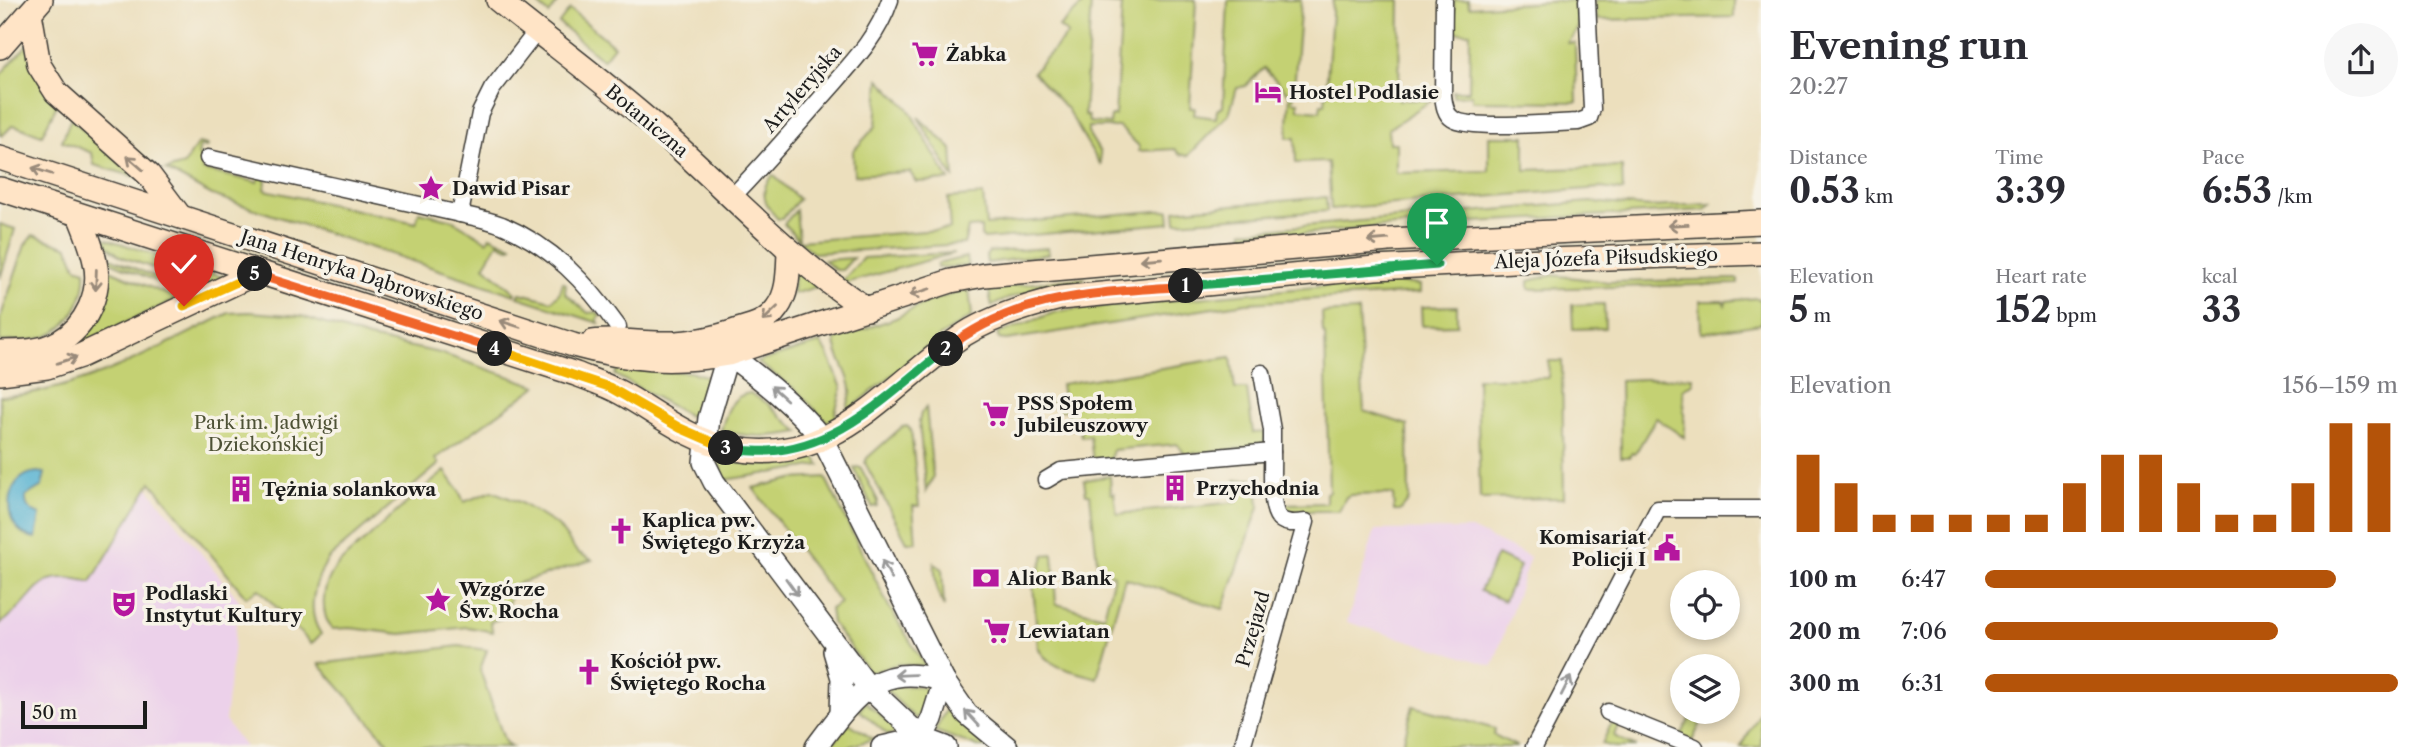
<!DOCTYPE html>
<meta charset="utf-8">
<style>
body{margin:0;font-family:"Libre Caslon Text",serif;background:#f7f7f7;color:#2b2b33;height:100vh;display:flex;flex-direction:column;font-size:26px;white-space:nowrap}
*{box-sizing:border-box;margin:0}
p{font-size:23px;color:#7c7c81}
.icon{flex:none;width:38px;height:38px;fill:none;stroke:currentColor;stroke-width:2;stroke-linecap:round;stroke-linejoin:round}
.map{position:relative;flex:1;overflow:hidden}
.side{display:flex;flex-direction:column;background:#fff;width:665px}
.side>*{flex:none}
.tools{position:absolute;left:1670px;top:570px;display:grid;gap:14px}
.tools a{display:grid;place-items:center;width:70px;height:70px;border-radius:50%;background:#fff;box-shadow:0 4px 10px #0003;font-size:35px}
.scale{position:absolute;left:21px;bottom:18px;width:126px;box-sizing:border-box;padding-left:7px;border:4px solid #1c1c1c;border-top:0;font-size:19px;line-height:24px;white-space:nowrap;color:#1c1c1c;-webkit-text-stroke:5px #f7f3e8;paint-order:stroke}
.pin{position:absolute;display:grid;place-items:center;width:60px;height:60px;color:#fff;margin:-72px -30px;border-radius:50% 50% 50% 0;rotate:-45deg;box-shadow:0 0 7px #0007}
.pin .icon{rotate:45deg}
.km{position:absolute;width:35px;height:35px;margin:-18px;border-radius:50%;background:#222;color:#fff;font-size:19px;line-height:35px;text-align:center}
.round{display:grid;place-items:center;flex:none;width:74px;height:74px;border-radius:37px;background:#f7f7f7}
.head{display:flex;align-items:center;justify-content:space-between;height:119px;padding:0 28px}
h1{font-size:38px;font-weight:800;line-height:52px}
.figures{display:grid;grid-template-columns:repeat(3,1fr);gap:10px;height:119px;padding:7px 28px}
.figures div{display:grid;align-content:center}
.figures b{font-size:35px;font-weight:800}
.figures small{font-size:19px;font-weight:400}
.figures p{font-size:19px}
.chart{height:196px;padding:14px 28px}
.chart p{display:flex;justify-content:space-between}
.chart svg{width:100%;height:126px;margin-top:7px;stroke:#b45309;stroke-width:6}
ul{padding:0 28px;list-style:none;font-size:23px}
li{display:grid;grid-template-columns:112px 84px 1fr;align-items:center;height:52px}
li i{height:18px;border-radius:9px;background:#b45309}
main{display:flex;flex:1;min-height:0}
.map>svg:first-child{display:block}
.built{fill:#ecd1ea}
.green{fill:#c4d173;stroke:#707648;stroke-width:2;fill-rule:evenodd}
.water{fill:#52b1d1;stroke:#376676;stroke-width:2}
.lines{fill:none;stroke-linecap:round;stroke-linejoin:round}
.minor-casing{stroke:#3b3934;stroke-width:19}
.tertiary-casing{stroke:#3b3934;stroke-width:24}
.secondary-casing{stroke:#3b3934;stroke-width:26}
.minor{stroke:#fff;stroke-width:16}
.tertiary{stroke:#fff;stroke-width:21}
.secondary{stroke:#ffe4c6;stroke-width:23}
.oneway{stroke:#998a7a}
.oneway2{stroke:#999}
.split-1-casing{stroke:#fff;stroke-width:14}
.split-2-casing{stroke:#fff;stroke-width:14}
.split-3-casing{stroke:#fff;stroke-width:14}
.split-4-casing{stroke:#fff;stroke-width:14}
.split-5-casing{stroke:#fff;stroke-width:14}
.split-6-casing{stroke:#fff;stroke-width:14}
.split-1{stroke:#22a559;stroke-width:9}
.split-2{stroke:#f0652b;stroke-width:9}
.split-3{stroke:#22a559;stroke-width:9}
.split-4{stroke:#f5b400;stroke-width:9}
.split-5{stroke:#f0652b;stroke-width:9}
.split-6{stroke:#f5b400;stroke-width:9}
.labels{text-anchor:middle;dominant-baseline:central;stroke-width:7;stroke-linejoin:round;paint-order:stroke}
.poi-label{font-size:19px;font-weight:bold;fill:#1c1c1c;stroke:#f7f3e8;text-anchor:start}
.street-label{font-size:19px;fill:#1c1c1c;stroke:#f7f3e8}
.park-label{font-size:19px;fill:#4e5236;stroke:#f7f3e8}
</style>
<main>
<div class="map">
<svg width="1761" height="747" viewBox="0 0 1761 747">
<rect width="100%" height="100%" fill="#f7f3e8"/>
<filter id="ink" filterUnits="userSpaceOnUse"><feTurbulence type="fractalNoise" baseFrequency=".0143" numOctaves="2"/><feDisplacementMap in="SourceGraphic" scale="14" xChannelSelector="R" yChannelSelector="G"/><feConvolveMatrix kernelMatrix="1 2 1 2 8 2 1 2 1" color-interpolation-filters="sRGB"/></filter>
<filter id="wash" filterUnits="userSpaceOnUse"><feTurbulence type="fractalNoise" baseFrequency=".00686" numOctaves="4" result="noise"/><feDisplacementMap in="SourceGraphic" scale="28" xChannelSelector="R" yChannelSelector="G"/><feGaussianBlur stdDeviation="1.57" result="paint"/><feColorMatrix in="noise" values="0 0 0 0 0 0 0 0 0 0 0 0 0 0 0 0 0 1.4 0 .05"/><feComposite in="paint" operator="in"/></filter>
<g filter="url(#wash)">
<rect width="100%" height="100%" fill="#ecdfbd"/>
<g class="built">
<polygon points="127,462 239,600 225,721 245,747 0,747 0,560"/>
<polygon points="1471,529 1530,557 1493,666 1347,622 1375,530"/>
</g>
<g class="green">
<polygon points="533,0 558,0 559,1 549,14"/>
<path d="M 1087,0 L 1196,0 L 1190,108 L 1195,108 L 1194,115 L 1216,118 L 1217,110 L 1223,107 L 1228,0 L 1301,0 L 1293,102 L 1298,102 L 1298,109 L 1320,111 L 1321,104 L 1325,104 L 1333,0 L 1400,0 L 1399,100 L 1432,100 L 1388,129 L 1389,143 L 1396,143 L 1396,173 L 1489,171 L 1489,136 L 1525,136 L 1525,170 L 1622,167 L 1623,191 L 1601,188 L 1331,209 L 1328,162 L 1296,163 L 1295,138 L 1287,138 L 1290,95 L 1264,68 L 1245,86 L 1237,88 L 1229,114 L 1188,156 L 1179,154 L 1175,149 L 1139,151 L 1139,146 L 1119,127 L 1088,127 L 1088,133 L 1100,152 L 1101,166 L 1067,109 L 1033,72 L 1068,34 L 1059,27 ZM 1091,3 L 1122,5 L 1115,116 L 1111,116 L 1110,124 L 1089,122 L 1088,116 L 1084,115 Z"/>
<polygon points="1454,0 1468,0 1469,7 1576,0 1578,28 1567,43 1575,43 1577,102 1472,101 1472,95 1453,96 1453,91 1469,91 1470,33 1454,32"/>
<polygon points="1595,0 1734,0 1734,17 1597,20"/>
<polygon points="570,9 614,46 603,60 559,23"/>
<polygon points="28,44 57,105 42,135 13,125 2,136 0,135 0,75"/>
<polygon points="879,79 908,108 949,180 916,182 910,172 854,175 853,151 876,126"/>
<polygon points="918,117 952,149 954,179"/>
<polygon points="71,118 136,177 94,165 92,153 62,141"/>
<polygon points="198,143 207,145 207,147 200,146 198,155 204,157 202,170 257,182 259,177 266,179 265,190 416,223 419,212 450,219 487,241 490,236 512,246 508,248 498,243 484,266 516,293 515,295 212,195 166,170 184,165"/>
<path d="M 773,175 L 799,199 L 782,219 L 778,219 C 765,206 757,191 773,175 Z"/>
<polygon points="983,195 986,225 1169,210 1170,223 984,239 981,236 981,227 968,228 964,244 813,253 799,241 950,229 948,198"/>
<polygon points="1326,197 1327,211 1176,222 1175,210"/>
<polygon points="1590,202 1651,207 1711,204 1705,210 1394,226 1242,239 1243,231"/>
<polygon points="796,210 799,240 784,224"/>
<polygon points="0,224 15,229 0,279"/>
<path d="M 33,235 L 68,247 L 76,267 L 85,270 C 87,293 75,319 55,332 C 40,342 17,341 0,342 L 0,319 L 25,245 Z"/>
<polygon points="95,235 226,278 197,288 190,281 120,256"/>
<polygon points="1048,248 1049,254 987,263 986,256 989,252"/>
<polygon points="954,253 839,285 863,258"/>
<polygon points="101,254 182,288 186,293 182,295 173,288 103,259"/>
<polygon points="966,257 968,266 937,268 937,264"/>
<polygon points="853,258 842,270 835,270 824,260"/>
<polygon points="105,268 171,296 175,300 63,352"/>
<polygon points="794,269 820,286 793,294"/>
<polygon points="1552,275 1608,282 1738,279 1738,284 1529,289 1529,281"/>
<path d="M 1084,278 L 1084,281 C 1052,285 1021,291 992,306 L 988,288 Z"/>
<polygon points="1379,281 1420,285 1420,293 1246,303 1006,340 999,339 997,334 1053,313 1067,310"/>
<polygon points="563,282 566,284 565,293 588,313 597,312 600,316 597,319 599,323 518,297 520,293 552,301 560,292"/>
<path d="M 969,289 L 972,316 L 939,337 L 848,411 C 846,403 852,397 851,389 C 849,371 835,357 835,339 L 896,318 L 926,302 Z"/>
<polygon points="1757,298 1761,300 1761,324 1701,333 1700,301 1723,301 1725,305 1726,301"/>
<polygon points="1604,304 1605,328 1573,329 1572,305"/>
<polygon points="1457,306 1457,325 1422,326 1421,307"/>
<polygon points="1358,311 1364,411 1408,425 1409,500 1400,511 1394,511 1393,494 1350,495 1346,497 1339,511 1287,511 1283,504 1326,503 1326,493 1329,492 1325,334 1323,333 1322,313"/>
<path d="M 250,312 L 301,316 L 369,338 L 440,353 L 537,386 L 435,459 L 439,464 L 328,559 C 315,580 305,611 321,634 L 311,644 L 259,589 L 246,597 L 151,482 L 91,582 C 30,567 42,596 0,624 L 0,396 C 82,393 157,348 229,313 Z"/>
<polygon points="820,343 827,352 842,388 835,413 837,417 827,422 796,390 757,362"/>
<polygon points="1231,357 1235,389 1247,389 1253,433 1266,432 1264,444 1260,447 1185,454 1177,444 1113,450 1110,460 1093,462 1090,436 1081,437 1080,428 1070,429 1068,409 1057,411 1052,402 1063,400 1061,384"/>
<polygon points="1549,361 1562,361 1564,498 1480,499 1477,378 1548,378"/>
<polygon points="618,368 689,372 715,378 695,419 615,375"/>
<polygon points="1693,377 1693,384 1683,389 1685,438 1656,418 1635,454 1632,453 1629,457 1621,457 1620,380"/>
<path d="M 750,393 L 767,403 L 799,432 C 771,437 748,438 721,430 C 726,414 731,395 750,393 Z"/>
<polygon points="926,407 933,477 926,492 919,422 921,413"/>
<polygon points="907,426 911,430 919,506 913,506 916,542 907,542 865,463 867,458 902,427"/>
<path d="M 815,457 L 820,465 L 725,480 L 718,460 C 751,465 783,468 815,457 Z"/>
<polygon points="857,467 861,468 878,501 877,506 872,507 854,468"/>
<path d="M 445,471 L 459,491 L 464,502 L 492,491 L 519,502 L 558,526 L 577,552 L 592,560 L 516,584 L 502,618 L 490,622 L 493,632 L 468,627 L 401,634 L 350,628 L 332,629 C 320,614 322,590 332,573 C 340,560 355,549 367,539 C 392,515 418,493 445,471 Z"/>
<path d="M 1110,476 L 1111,493 L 1114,493 L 1117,514 L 1237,502 L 1235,480 L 1257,479 L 1259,507 L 1223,609 L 1125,578 L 1097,678 C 1076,671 1047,669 1038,647 L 1033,584 L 1045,555 L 1053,554 L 1056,604 L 1104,616 L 1114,575 L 1098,570 L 1090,494 L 1086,494 L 1084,480 Z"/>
<polygon points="825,477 888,605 926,667 898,664 870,673 832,623 830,609 840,603 753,488 792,479"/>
<polygon points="1497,555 1520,566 1504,601 1480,591"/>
<polygon points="934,563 942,569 944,607 937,591"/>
<polygon points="459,646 487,650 480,670 505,742 512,747 392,747 319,664"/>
<polygon points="894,686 918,686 930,690 928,700 916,719 886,690"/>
<polygon points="866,702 899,732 888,735 859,710"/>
<polygon points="948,706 973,736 987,747 978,747 935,731"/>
<polygon points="1413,706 1495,729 1494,735 1518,747 1402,747"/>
<polygon points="1761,711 1761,747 1741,747"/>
<polygon points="1690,718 1701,723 1692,741 1681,736"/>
<polygon points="1614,722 1619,722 1614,736 1636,747 1614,747 1602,744 1610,726"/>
<polygon points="849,723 873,739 848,747 830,747"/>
</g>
<path class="water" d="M 37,472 L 45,473 L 42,486 L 26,496 C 25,507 30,511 40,515 L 36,538 C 0,534 0,475 37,472 Z"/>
</g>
<g filter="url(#ink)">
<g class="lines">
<g class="minor-casing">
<g id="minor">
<path d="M 1444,0 L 1443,95 C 1444,104 1445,114 1453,119 C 1469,130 1554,123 1578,122 L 1589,118 L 1592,109 L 1587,0"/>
<path d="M 208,158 L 460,214 C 474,217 489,220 502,225 C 553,247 586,282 618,327"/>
<path d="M 733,196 C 764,164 793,130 823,96 C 849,66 877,39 890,0"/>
<polyline points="460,214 480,113 492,89 537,31"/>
<polyline points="1262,373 1272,430 1272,452"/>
<path d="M 1046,480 L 1061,471 L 1272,452 C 1273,467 1269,507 1279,518 C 1286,525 1297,523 1306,522 L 1242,747"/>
<polyline points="1608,712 1695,747"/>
<polyline points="1534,747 1658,509 1761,509"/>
</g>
</g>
<g class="tertiary-casing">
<g id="tertiary">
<polyline points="834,651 842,678 841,714"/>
<polyline points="922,738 932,719 944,681"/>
<path d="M 816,747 C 853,698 877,660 944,681"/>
<polyline points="882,747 922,738"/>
<path d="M 946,747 L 922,738 L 869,688 L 714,482 L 704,462 L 709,418 L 728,354 C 763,380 795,405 823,440 L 944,681 L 967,714 L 1007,747"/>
</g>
</g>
<g class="secondary-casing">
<g id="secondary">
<path d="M 498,0 C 551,43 606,83 657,128 C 727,189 789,259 867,309"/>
<polyline points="30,13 39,65 56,92 149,175 179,215"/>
<polyline points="0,47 41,0"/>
<path d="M 0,158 L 573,345 C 628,360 672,364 728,354 L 951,281 L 984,275 L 1389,240 L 1761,222"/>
<path d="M 0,189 L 576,374 C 591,380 607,385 621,393 C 656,412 689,440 730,448 C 834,470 889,384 965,334 C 994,316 1027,306 1060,298 L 1375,268 L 1513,261 L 1761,253"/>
<path d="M 593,342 C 616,339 639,343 662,343 C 690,344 716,338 741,329 C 756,325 768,321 777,308 C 789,292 788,271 789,252"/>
<path d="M 0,352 C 19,352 42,352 59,342 C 86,327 102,292 95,262 C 92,246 85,230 79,215"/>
<polyline points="0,373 47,367 80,356 256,273"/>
</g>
</g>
<use href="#minor" class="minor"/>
<use href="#tertiary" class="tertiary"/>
<use href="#secondary" class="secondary"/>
</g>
<defs><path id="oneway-shaft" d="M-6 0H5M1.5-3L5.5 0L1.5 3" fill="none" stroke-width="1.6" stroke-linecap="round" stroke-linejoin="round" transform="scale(1.75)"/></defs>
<g class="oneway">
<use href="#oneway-shaft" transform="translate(135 163) rotate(-139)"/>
<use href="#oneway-shaft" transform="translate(42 171) rotate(-162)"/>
<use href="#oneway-shaft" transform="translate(1678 225) rotate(177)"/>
<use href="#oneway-shaft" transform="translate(1378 240) rotate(175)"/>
<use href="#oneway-shaft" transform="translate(1151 259) rotate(175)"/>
<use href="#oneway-shaft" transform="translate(96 280) rotate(92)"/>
<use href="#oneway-shaft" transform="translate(920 292) rotate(162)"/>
<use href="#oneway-shaft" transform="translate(770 314) rotate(136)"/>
<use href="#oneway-shaft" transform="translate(510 324) rotate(-162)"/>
<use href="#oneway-shaft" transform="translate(67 360) rotate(-18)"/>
</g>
<g class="oneway2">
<use href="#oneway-shaft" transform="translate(779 393) rotate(-138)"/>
<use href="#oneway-shaft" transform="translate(887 570) rotate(-117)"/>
<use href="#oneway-shaft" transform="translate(792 587) rotate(54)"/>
<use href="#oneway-shaft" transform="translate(905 675) rotate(178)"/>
<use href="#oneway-shaft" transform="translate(1566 686) rotate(-63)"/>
<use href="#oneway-shaft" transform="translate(972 718) rotate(-133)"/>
</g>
</g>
<g class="lines" filter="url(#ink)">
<g class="split-1-casing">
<polyline id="split-1" points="1186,286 1437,265"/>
</g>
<g class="split-2-casing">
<path id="split-2" d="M 946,349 C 1017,293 1100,293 1186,286"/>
</g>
<g class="split-3-casing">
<path id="split-3" d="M 726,448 C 821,467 878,403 946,349"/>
</g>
<g class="split-4-casing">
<polyline id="split-4" points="495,349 609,387 680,428 726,448"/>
</g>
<g class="split-5-casing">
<polyline id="split-5" points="255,274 495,349"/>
</g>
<g class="split-6-casing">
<polyline id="split-6" points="184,306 255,274"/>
</g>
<use href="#split-1" class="split-1"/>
<use href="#split-2" class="split-2"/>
<use href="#split-3" class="split-3"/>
<use href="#split-4" class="split-4"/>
<use href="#split-5" class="split-5"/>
<use href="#split-6" class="split-6"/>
</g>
<defs>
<g id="supermarket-bare" transform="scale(2.1)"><path d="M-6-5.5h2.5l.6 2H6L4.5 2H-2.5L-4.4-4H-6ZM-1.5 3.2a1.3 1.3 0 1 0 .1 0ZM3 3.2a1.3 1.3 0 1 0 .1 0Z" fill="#b5179e" stroke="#f7f3e8" stroke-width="2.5" paint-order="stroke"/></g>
<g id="hotel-bare" transform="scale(2.1)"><path d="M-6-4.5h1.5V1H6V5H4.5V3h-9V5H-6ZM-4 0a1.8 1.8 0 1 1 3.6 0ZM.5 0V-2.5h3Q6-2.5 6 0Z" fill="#b5179e" stroke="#f7f3e8" stroke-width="2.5" paint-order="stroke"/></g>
<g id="sight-bare" transform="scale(2.1)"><path d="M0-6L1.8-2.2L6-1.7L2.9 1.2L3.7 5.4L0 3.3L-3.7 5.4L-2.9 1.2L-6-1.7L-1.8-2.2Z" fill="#b5179e" stroke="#f7f3e8" stroke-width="2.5" paint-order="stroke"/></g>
<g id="building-bare" transform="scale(2.1)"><path d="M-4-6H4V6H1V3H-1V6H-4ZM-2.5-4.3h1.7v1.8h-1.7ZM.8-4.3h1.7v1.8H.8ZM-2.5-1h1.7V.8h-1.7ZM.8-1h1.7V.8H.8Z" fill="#b5179e" stroke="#f7f3e8" stroke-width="2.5" paint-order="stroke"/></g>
<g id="church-bare" transform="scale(2.1)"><path d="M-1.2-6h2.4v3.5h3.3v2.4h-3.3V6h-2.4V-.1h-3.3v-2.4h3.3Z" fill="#b5179e" stroke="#f7f3e8" stroke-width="2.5" paint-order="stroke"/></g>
<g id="civic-bare" transform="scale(2.1)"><path d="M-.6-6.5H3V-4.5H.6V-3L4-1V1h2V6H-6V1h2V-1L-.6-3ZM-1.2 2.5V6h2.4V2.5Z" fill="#b5179e" stroke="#f7f3e8" stroke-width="2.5" paint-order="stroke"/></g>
<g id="bank-bare" transform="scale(2.1)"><path d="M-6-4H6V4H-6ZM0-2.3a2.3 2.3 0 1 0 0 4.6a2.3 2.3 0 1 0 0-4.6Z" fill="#b5179e" stroke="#f7f3e8" stroke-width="2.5" paint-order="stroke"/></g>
<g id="theatre-bare" transform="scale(2.1)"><path d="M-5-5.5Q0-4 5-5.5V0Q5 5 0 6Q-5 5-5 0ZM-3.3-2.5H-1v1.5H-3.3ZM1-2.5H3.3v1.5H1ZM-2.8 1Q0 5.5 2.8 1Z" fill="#b5179e" stroke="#f7f3e8" stroke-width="2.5" paint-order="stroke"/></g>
</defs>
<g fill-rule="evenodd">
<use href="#supermarket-bare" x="925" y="54"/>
<use href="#hotel-bare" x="1268" y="92"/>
<use href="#sight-bare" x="431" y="188"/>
<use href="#supermarket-bare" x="996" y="414"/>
<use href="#building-bare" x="1175" y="488"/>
<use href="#building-bare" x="241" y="489"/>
<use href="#church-bare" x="621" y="531"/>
<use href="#civic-bare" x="1667" y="548"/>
<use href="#bank-bare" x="986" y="578"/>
<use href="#sight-bare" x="438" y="600"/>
<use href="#theatre-bare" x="124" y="604"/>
<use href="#supermarket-bare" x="997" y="631"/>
<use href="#church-bare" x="589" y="672"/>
</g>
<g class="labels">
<g class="poi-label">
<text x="946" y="54">Żabka</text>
<text x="1289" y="92">Hostel Podlasie</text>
<text x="452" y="188">Dawid Pisar</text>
<text x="1017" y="403">PSS Społem<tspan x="1017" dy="22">Jubileuszowy</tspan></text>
<text x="1196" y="488">Przychodnia</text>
<text x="262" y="489">Tężnia solankowa</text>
<text x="642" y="520">Kaplica pw.<tspan x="642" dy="22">Świętego Krzyża</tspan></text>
<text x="1646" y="537" text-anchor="end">Komisariat<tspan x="1646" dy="22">Policji I</tspan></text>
<text x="1007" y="578">Alior Bank</text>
<text x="459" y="589">Wzgórze<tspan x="459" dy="22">Św. Rocha</tspan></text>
<text x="145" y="593">Podlaski<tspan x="145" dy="22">Instytut Kultury</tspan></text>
<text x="1018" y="631">Lewiatan</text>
<text x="610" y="661">Kościół pw.<tspan x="610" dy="22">Świętego Rocha</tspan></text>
</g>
<g class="street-label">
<text transform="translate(802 89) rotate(-49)">Artyleryjska</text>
<text transform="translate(647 121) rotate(40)">Botaniczna</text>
<text transform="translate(1606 258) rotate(-2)">Aleja Józefa Piłsudskiego</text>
<text transform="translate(362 275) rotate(18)">Jana Henryka Dąbrowskiego</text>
<text transform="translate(1253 629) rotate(-74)">Przejazd</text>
</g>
<g class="park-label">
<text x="266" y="422">Park im. Jadwigi<tspan x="266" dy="22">Dziekońskiej</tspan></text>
</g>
</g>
</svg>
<div class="tools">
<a><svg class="icon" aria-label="locate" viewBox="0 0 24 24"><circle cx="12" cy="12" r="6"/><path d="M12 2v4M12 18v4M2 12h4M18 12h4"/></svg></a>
<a><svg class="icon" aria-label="layers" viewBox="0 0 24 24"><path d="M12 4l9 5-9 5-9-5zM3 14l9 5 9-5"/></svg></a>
</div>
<div class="scale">50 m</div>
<div class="pin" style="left:1437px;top:265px;background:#1e9e55"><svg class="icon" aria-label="arrive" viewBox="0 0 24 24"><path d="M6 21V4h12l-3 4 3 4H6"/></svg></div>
<div class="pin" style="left:184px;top:306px;background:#d93025"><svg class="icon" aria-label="check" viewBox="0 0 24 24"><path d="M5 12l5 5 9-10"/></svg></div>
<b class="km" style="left:1186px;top:286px">1</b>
<b class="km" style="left:946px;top:349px">2</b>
<b class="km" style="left:726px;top:448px">3</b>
<b class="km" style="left:495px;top:349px">4</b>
<b class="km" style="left:255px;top:274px">5</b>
</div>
<section class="side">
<div class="head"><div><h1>Evening run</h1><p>20:27</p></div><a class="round"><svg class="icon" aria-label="share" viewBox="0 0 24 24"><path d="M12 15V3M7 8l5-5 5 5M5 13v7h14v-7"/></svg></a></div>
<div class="figures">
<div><p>Distance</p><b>0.53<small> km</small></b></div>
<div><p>Time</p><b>3:39</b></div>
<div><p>Pace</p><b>6:53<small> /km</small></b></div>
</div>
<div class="figures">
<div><p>Elevation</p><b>5<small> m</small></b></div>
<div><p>Heart rate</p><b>152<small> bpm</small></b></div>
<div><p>kcal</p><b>33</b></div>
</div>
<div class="chart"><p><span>Elevation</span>156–159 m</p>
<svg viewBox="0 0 160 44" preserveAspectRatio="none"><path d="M5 44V17M15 44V27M25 44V38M35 44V38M45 44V38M55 44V38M65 44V38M75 44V27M85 44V17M95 44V17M105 44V27M115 44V38M125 44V38M135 44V27M145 44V6M155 44V6"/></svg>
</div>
<ul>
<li><b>100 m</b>6:47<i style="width:85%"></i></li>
<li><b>200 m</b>7:06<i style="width:71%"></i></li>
<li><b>300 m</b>6:31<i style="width:100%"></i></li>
</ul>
</section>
</main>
